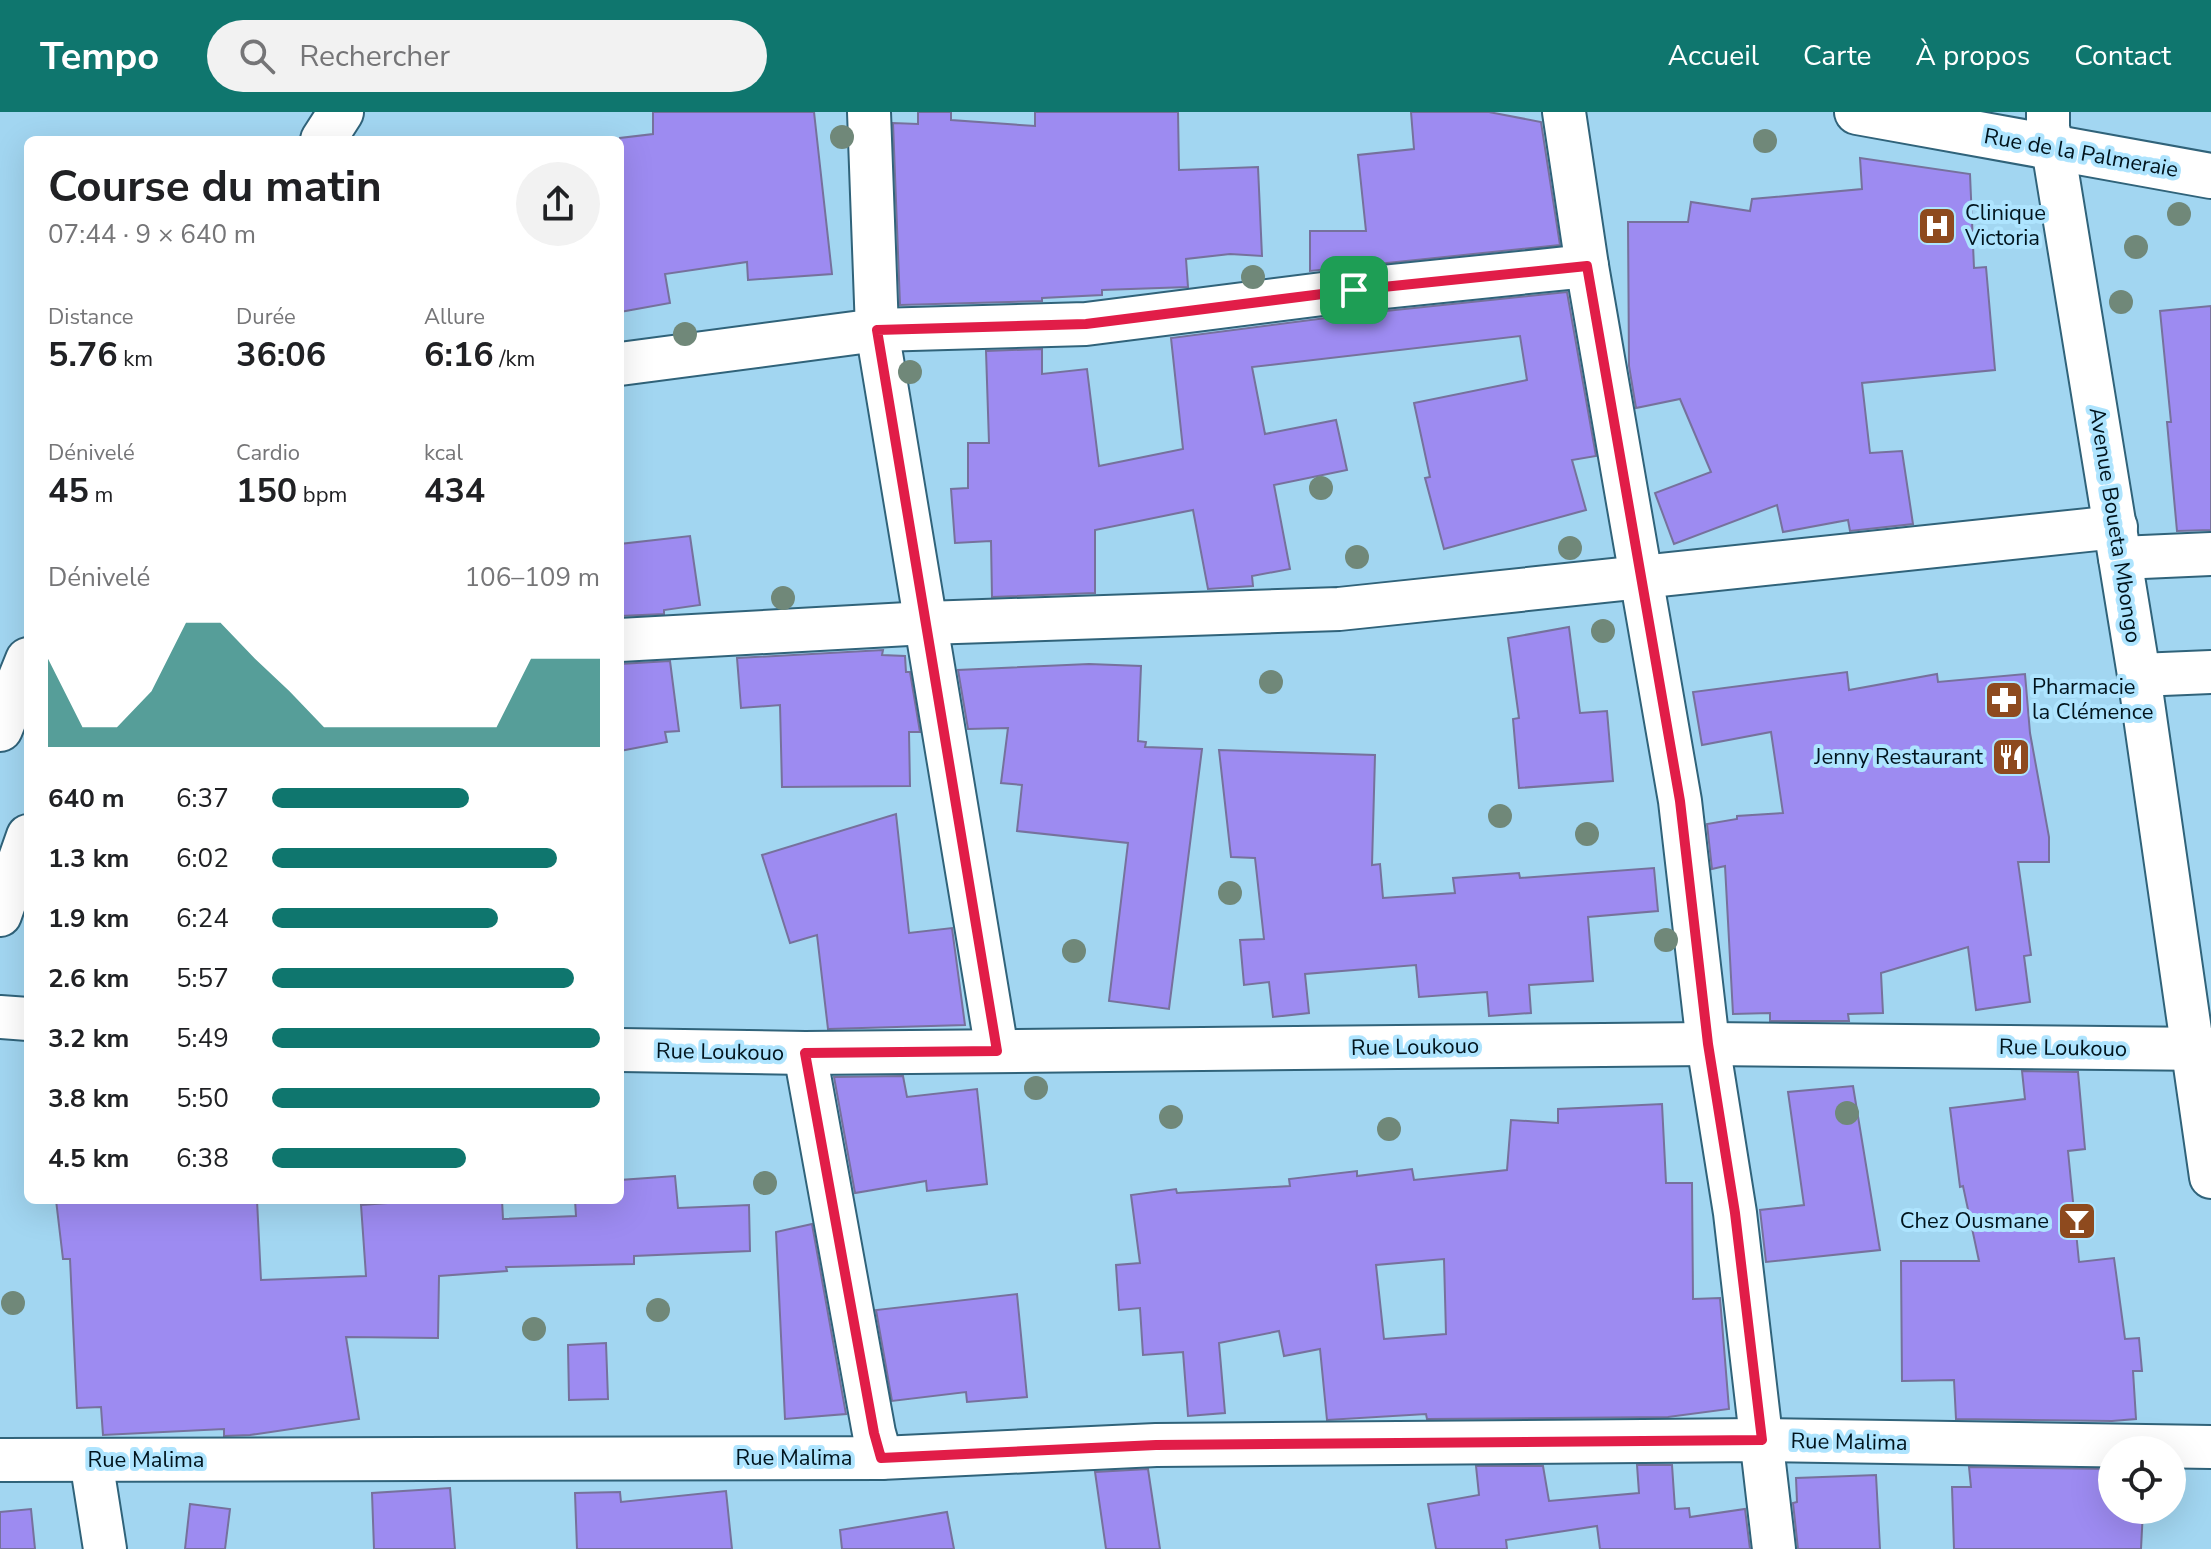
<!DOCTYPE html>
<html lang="fr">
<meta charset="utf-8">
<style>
body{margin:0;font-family:"Nunito Sans",sans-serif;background:#f2f2f2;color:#202124;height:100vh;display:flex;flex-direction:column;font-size:30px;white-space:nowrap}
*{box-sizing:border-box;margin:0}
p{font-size:26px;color:#757577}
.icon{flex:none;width:44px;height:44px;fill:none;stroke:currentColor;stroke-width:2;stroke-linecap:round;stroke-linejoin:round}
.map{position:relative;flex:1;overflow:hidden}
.details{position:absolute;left:24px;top:24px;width:600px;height:1068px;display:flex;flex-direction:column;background:#fff;border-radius:12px;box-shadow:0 8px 32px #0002}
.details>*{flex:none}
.buttons{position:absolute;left:2098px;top:1324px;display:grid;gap:16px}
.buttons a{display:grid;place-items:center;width:88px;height:88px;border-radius:50%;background:#fff;box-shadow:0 8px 32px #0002;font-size:40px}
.pin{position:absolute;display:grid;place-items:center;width:68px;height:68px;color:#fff;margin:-34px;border-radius:16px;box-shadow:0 4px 12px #0006}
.round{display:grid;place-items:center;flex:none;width:84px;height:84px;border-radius:42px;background:#f2f2f2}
.summary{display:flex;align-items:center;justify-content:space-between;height:136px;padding:0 24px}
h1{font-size:44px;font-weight:700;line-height:60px}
.figures{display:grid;grid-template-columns:repeat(3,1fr);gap:12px;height:136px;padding:8px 24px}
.figures div{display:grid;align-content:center}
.figures b{font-size:34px;font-weight:700}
.figures small{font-size:22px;font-weight:400}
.figures p{font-size:22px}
.chart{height:224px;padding:16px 24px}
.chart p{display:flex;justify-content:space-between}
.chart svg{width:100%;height:144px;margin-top:8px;fill:#0f766e;opacity:.7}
ul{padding:0 24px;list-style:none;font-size:26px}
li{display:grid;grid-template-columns:128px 96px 1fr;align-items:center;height:60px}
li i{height:20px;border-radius:10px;background:#0f766e}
header{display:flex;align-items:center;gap:48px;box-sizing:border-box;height:112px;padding:0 40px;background:#0f766e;color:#fff}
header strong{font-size:38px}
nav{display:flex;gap:44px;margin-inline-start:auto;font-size:28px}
.search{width:560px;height:72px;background:#f2f2f2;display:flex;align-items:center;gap:20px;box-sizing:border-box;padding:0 28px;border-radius:44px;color:#757577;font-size:30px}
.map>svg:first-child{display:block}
.building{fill:#9d8bf1;stroke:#76719c;stroke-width:2;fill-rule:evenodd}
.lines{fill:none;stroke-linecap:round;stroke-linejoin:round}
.minor-casing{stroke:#30637a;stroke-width:46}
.major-casing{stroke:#30637a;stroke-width:48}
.minor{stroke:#fff;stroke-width:42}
.major{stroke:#fff;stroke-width:44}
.tree{fill:#708879}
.route-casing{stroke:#fff;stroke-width:16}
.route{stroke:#e11d48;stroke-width:10}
.labels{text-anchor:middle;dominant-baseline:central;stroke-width:8;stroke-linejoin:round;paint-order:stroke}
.street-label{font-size:22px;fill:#01141d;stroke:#aee4fe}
.poi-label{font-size:22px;fill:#01141d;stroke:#aee4fe;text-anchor:start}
</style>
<header>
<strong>Tempo</strong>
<div class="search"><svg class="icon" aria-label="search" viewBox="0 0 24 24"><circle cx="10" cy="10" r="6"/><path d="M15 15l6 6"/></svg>Rechercher</div>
<nav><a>Accueil</a><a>Carte</a><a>À propos</a><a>Contact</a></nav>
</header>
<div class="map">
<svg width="2211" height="1437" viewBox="0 0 2211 1437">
<rect width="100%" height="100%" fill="#a2d6f1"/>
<g class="building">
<polygon points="653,0 814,0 832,162 748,168 747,150 665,162 670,191 620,200 620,26 653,22"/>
<polygon points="918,0 951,0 951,8 1035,14 1035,0 1178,0 1179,58 1258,55 1262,144 1230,142 1186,147 1188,175 1102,178 1102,183 1042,186 1042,189 900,193 893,11 918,12"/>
<polygon points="1411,0 1489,0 1541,10 1560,133 1310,159 1310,119 1366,119 1358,43 1414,37"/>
<polygon points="1860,46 1970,62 1974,156 1986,155 1995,258 1862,271 1870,341 1902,339 1913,412 1850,419 1848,408 1783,420 1777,393 1674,432 1655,381 1711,360 1680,287 1636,296 1629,254 1628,110 1688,110 1691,90 1750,99 1752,87 1862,77"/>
<polygon points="1567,180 1596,344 1572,348 1586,398 1444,437 1425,366 1430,365 1414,291 1527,268 1520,224 1252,255 1265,322 1336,308 1347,358 1274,373 1290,457 1252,464 1253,474 1208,477 1193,398 1095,418 1095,481 992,485 991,429 955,431 951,377 968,376 968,331 989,331 986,239 1042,237 1042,262 1087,257 1099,354 1183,337 1171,226 1357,202"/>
<polygon points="2211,194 2211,418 2177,419 2167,310 2171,310 2160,199"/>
<polygon points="690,424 700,493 664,498 664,502 620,504 620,432"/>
<polygon points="1569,515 1580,601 1607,599 1613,669 1519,676 1513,607 1519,606 1508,526"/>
<polygon points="883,538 882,543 905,544 906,560 910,560 920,620 909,620 910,674 782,675 780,593 741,596 737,546"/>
<polygon points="670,549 679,619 665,620 667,630 620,639 620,552"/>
<polygon points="1089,552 1141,554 1138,629 1146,630 1145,635 1202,637 1169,897 1109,889 1128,731 1017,719 1022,673 1001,671 1008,616 968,617 958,558"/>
<polygon points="1847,560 1849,578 1937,562 1938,570 2025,562 2030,621 2049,725 2049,750 2018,750 2031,843 2024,844 2030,890 1976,898 1968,835 1881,861 1883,901 1848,902 1849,909 1770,909 1770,901 1733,902 1725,754 1712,757 1707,712 1737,707 1737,704 1783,701 1771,620 1702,633 1693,580"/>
<polygon points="1219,638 1375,643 1372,753 1380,752 1383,786 1455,781 1453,766 1519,761 1520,766 1654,756 1658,799 1588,805 1593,869 1529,873 1531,901 1489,904 1487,880 1419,885 1416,853 1305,862 1309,901 1273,905 1269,870 1244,873 1240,828 1264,827 1255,746 1231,745"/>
<polygon points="896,702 909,821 952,816 965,913 828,917 817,823 790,831 762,743"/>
<polygon points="2022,959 2078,960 2085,1037 2068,1039 2079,1150 2114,1146 2125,1227 2139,1226 2142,1259 2133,1259 2136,1307 2112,1309 1956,1307 1954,1268 1902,1269 1901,1149 1979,1149 1963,1074 1960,1075 1950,996 2025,987"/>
<polygon points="903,964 907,985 977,977 987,1072 927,1079 926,1069 855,1081 834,965"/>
<polygon points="1853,974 1880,1138 1766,1150 1760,1098 1804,1093 1788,980"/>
<path d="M 1662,992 L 1666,1071 L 1692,1071 L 1693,1187 L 1720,1186 L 1729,1297 L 1668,1305 L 1427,1307 L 1426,1302 L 1327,1308 L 1320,1237 L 1284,1244 L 1279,1219 L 1219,1231 L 1225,1301 L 1188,1304 L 1183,1240 L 1143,1243 L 1140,1196 L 1119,1198 L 1116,1153 L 1140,1151 L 1131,1083 L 1176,1077 L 1177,1081 L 1290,1074 L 1289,1067 L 1357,1059 L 1357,1064 L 1412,1057 L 1414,1068 L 1507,1058 L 1511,1008 L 1558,1011 L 1558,997 ZM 1444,1147 L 1446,1222 L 1384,1227 L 1376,1153 Z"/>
<polygon points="675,1064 678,1096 749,1093 750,1139 634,1144 634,1152 506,1155 507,1159 439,1164 438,1226 346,1225 359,1307 250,1323 224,1324 224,1317 103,1323 101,1295 77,1296 70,1147 63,1147 56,1088 257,1088 261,1168 366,1164 361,1093 428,1088 502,1088 503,1107 576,1104 575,1088 620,1088 620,1068"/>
<polygon points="812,1112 846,1302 785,1307 776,1120"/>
<polygon points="1017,1182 1027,1285 967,1290 966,1280 892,1289 876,1198"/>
<polygon points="606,1231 608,1287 569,1288 568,1233"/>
<polygon points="1637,1353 1672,1353 1675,1397 1689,1396 1690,1405 1745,1397 1750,1437 1600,1437 1597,1414 1506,1428 1507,1437 1436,1437 1428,1392 1479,1383 1476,1354 1543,1354 1549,1389 1639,1381"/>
<polygon points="1969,1355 2112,1357 2112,1398 2143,1398 2141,1437 1954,1437 1952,1375 1971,1375"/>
<polygon points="1148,1357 1160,1437 1106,1437 1095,1360"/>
<polygon points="1876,1363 1880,1437 1798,1437 1793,1391 1797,1390 1796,1366"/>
<polygon points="450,1376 455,1437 374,1437 372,1381"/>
<polygon points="726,1379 732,1437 577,1437 575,1381 620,1380 621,1390"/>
<polygon points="190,1392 230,1397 225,1437 185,1437"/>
<polygon points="31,1397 35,1437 0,1437 0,1400"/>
<polygon points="947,1400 954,1437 842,1437 840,1418"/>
</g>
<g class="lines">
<g class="minor-casing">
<g id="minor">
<polyline points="869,0 877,218 997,939"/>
<polyline points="1564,0 1587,154 1680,689 1708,932 1735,1101 1774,1437"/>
<polyline points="2048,0 2048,16 2053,36 2139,563 2211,1065"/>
<polyline points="620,252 877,218 1086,212 1354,178 1587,154"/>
<polyline points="2120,446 2211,442"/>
<polyline points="620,528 926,511 1339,497 2116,415"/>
<polyline points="2139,563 2211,560"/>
<polyline points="0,803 28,724"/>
<polyline points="0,905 28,907"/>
<polyline points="620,938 805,941 1708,932 2211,937"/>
<polyline points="805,941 874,1321 881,1346"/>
<polyline points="0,1348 881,1346 1156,1333 1762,1328 2211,1335"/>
<polyline points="91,1348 105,1437"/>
</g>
</g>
<g class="major-casing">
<g id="major">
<polyline points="1857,0 2211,64"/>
<polyline points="323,28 341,0"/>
<polyline points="0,617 28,548"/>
</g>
</g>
<use href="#minor" class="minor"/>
<use href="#major" class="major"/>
</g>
<g class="tree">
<circle cx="842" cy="25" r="12"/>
<circle cx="1765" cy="29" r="12"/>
<circle cx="2179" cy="102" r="12"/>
<circle cx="2136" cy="135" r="12"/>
<circle cx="1253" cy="165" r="12"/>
<circle cx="2121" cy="190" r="12"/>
<circle cx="685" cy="222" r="12"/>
<circle cx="910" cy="260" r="12"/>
<circle cx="1321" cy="376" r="12"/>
<circle cx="1570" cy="436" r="12"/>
<circle cx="1357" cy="445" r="12"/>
<circle cx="783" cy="486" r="12"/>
<circle cx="1603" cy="519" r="12"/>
<circle cx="1271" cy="570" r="12"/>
<circle cx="1500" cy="704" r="12"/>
<circle cx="1587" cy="722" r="12"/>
<circle cx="1230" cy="781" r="12"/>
<circle cx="1666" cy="828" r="12"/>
<circle cx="1074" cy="839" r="12"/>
<circle cx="1036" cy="976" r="12"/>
<circle cx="1847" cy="1001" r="12"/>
<circle cx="1171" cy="1005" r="12"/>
<circle cx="1389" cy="1017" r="12"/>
<circle cx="765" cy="1071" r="12"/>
<circle cx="13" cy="1191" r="12"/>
<circle cx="658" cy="1198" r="12"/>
<circle cx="534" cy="1217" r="12"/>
</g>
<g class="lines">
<g class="route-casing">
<polygon id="route" points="1587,154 1680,689 1708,932 1735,1101 1762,1328 1156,1333 881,1346 874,1321 805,941 997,939 877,218 1086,212 1354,178"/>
</g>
<use href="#route" class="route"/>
</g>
<defs>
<g id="hospital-square" transform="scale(2)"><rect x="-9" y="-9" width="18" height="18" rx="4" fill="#8e4a1e" stroke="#aee4fe"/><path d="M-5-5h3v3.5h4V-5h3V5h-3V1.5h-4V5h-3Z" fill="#fff"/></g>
<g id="pharmacy-square" transform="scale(2)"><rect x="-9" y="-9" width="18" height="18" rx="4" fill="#8e4a1e" stroke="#aee4fe"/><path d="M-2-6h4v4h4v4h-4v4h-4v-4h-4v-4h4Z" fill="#fff"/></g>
<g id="restaurant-square" transform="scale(2)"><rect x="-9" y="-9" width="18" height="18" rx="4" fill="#8e4a1e" stroke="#aee4fe"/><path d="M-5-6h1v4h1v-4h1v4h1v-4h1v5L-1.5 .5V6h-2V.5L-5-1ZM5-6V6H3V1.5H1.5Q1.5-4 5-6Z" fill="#fff"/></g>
<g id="bar-square" transform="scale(2)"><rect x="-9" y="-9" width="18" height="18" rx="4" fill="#8e4a1e" stroke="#aee4fe"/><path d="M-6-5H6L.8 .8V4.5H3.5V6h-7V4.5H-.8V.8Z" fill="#fff"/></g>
</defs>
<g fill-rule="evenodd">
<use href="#hospital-square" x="1937" y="114"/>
<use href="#pharmacy-square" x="2004" y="588"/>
<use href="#restaurant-square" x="2011" y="645"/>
<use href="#bar-square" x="2077" y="1109"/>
</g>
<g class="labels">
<g class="street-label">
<text transform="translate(2081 41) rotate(10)">Rue de la Palmeraie</text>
<text transform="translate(2115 413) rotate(81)">Avenue Boueta Mbongo</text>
<text transform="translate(1415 935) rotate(-1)">Rue Loukouo</text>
<text transform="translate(2063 936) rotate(1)">Rue Loukouo</text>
<text transform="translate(720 940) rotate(1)">Rue Loukouo</text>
<text transform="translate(1849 1330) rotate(1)">Rue Malima</text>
<text x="794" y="1346">Rue Malima</text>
<text x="146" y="1348">Rue Malima</text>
</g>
<g class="poi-label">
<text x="1965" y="101">Clinique<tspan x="1965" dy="25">Victoria</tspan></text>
<text x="2032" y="575">Pharmacie<tspan x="2032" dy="25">la Clémence</tspan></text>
<text x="1983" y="645" text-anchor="end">Jenny Restaurant</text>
<text x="2049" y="1109" text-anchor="end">Chez Ousmane</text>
</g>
</g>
</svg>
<div class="buttons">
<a><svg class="icon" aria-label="locate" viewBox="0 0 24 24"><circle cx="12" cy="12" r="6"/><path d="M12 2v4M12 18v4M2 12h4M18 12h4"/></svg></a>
</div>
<div class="pin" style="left:1354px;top:178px;background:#1e9e55"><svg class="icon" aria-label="arrive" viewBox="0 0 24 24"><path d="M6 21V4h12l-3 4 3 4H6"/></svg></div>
<section class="details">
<div class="summary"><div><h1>Course du matin</h1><p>07:44 · 9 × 640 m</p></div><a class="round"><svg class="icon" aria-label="share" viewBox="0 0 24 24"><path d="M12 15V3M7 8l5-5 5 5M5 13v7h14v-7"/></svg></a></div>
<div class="figures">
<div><p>Distance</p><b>5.76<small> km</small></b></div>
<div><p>Durée</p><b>36:06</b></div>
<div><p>Allure</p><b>6:16<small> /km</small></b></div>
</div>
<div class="figures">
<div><p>Dénivelé</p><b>45<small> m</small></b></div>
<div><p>Cardio</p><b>150<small> bpm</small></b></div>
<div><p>kcal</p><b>434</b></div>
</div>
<div class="chart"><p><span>Dénivelé</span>106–109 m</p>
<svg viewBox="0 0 160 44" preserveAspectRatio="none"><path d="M0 44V17L10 38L20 38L30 27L40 6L50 6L60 17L70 27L80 38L90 38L100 38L110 38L120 38L130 38L140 17L150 17L160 17V44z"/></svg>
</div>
<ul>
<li><b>640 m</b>6:37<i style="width:60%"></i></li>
<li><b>1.3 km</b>6:02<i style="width:87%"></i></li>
<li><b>1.9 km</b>6:24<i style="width:69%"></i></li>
<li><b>2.6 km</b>5:57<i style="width:92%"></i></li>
<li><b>3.2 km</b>5:49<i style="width:100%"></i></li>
<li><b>3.8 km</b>5:50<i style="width:100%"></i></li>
<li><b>4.5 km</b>6:38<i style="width:59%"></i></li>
</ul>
</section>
</div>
